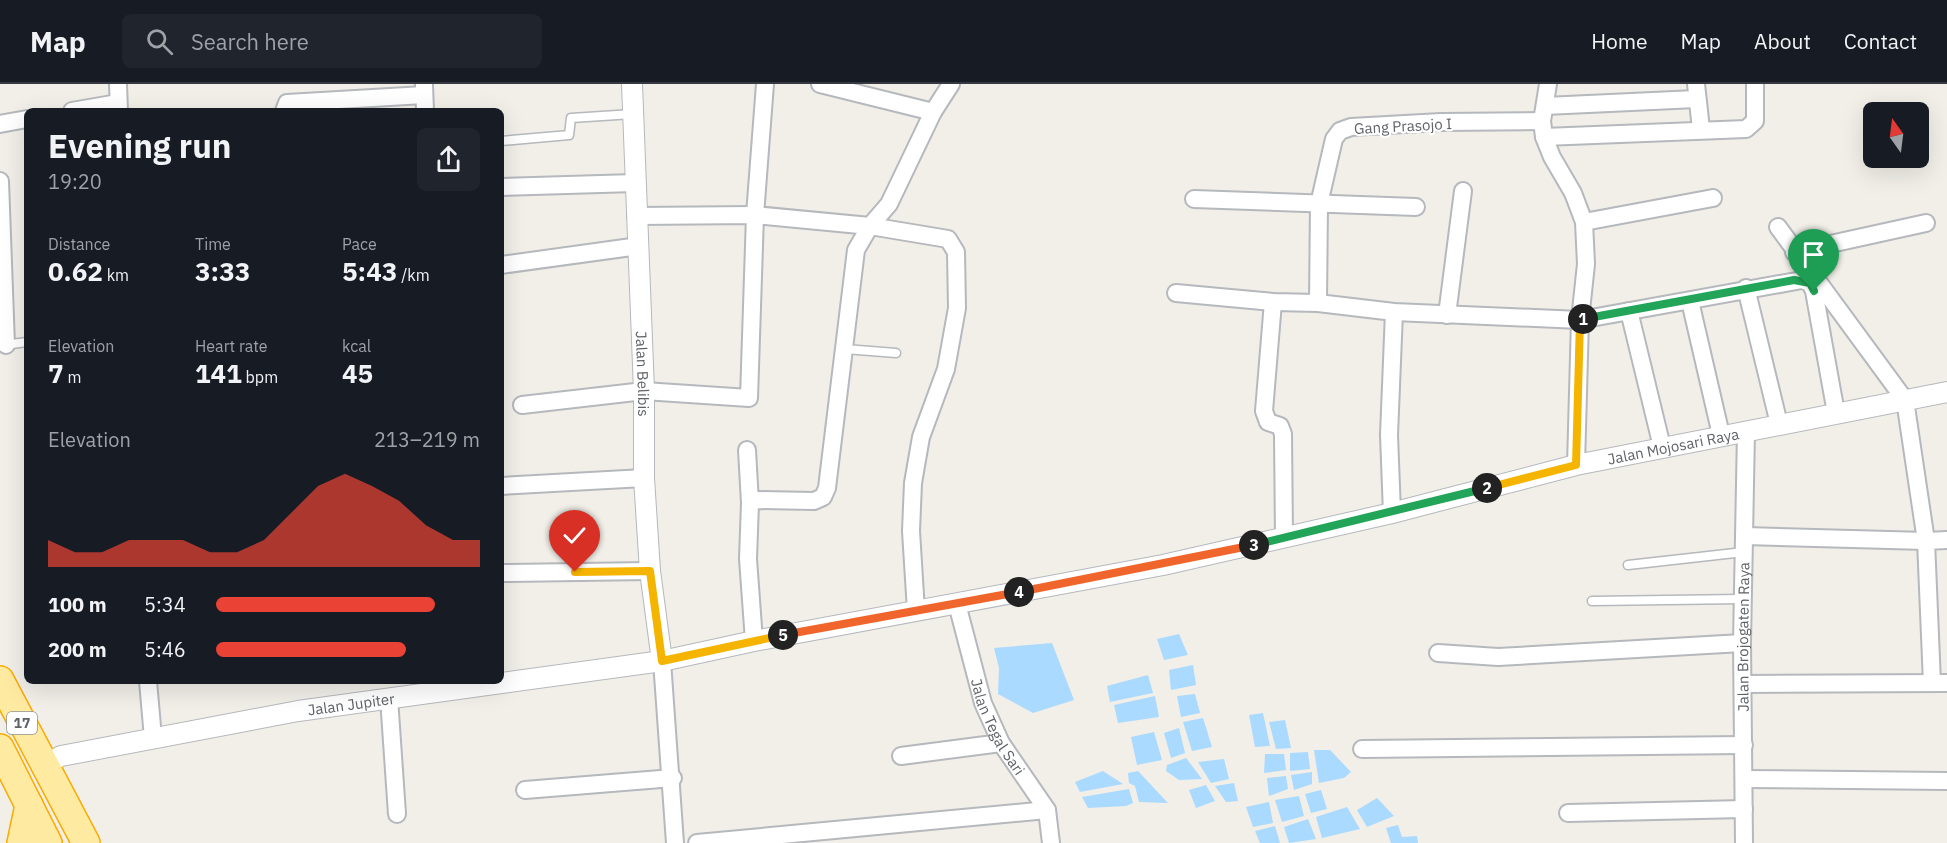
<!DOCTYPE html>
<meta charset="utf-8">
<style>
body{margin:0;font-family:"IBM Plex Sans",sans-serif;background:#20242c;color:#f1f3f6;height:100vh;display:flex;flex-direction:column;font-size:22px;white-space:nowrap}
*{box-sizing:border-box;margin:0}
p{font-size:20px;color:#9ea1a6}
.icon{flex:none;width:33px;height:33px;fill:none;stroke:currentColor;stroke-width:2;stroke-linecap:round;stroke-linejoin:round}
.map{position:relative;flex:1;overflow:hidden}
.panel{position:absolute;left:24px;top:24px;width:480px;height:576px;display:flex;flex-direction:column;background:#171b24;border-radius:9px;box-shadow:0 6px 24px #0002}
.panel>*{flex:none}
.needle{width:39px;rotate:346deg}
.controls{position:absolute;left:1863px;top:18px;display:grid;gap:12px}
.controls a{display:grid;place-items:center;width:66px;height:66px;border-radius:9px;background:#171b24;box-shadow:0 6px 24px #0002;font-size:30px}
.pin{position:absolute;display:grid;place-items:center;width:51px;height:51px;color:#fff;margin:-62px -26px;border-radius:50% 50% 50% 0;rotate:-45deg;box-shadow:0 0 6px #0007}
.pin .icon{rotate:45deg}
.km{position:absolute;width:30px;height:30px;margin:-15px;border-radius:50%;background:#222;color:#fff;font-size:16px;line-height:30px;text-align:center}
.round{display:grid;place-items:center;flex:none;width:63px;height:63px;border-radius:9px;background:#20242c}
.headline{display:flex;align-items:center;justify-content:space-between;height:102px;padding:0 24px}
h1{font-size:33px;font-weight:700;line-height:45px}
.stats{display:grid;grid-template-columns:repeat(3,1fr);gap:9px;height:102px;padding:6px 24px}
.stats div{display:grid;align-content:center}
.stats b{font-size:26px;font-weight:700}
.stats small{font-size:16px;font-weight:400}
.stats p{font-size:16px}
.chart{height:168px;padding:12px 24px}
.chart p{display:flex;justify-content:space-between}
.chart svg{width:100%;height:108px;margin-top:6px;fill:#ea4335;opacity:.7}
ul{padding:0 24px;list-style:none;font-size:20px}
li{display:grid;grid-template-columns:96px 72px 1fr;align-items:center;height:45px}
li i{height:15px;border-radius:8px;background:#ea4335}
header{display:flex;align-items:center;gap:36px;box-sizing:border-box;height:84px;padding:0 30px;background:#171b24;border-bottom:2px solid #363941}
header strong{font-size:28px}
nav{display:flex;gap:33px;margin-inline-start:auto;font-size:21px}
.search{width:420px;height:54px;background:#20242c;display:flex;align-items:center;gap:15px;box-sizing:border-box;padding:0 21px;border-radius:9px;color:#9ea1a6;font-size:22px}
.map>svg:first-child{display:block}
.water{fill:#aadaff}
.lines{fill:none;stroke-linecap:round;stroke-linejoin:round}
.service-casing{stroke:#b5b8bc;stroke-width:11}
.minor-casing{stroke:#b5b8bc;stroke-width:20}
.tertiary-casing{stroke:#b5b8bc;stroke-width:22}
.trunk-casing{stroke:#f9ab00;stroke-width:30}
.service{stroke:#fff;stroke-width:8}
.minor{stroke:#fff;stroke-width:16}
.tertiary{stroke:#fff;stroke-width:20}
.trunk{stroke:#feeaa1;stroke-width:27}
.split-1-casing{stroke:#fff;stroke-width:12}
.split-2-casing{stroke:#fff;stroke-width:12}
.split-3-casing{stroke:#fff;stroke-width:12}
.split-4-casing{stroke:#fff;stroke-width:12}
.split-5-casing{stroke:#fff;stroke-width:12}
.split-6-casing{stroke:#fff;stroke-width:12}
.split-1{stroke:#22a559;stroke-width:8}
.split-2{stroke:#f5b400;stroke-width:8}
.split-3{stroke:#22a559;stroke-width:8}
.split-4{stroke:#f0652b;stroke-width:8}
.split-5{stroke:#f0652b;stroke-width:8}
.split-6{stroke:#f5b400;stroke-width:8}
.labels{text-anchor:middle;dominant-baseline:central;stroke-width:4.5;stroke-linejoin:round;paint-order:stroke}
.shield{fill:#fff;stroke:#8f9295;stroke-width:1.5}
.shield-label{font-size:14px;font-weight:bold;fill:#5f6368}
.street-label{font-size:15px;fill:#5f6368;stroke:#fff}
</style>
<header>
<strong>Map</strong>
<div class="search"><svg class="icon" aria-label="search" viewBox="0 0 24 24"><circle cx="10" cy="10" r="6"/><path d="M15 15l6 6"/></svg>Search here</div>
<nav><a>Home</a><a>Map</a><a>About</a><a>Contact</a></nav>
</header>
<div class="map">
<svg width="1947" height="759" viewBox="0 0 1947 759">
<rect width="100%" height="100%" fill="#f1efe8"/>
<g class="water">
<polygon points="1179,550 1188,571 1164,576 1157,555"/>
<polygon points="1052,559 1074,616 1033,629 998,610 999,584 994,564"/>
<polygon points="1193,581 1196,601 1171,606 1169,586"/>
<polygon points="1148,591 1153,609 1110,618 1107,602"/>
<polygon points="1195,610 1200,629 1181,633 1177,612"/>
<polygon points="1155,612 1159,633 1118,639 1114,621"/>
<polygon points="1263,629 1270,662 1255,663 1249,631"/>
<polygon points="1203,634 1212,663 1192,667 1183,638"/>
<polygon points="1285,636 1291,664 1276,665 1269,638"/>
<polygon points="1179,644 1185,669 1171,674 1164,649"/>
<polygon points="1154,648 1162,676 1137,681 1131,653"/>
<polygon points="1314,666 1330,666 1351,688 1344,694 1319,699"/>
<polygon points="1308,668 1310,685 1290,687 1290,669"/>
<polygon points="1265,670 1284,670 1286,686 1264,689"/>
<polygon points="1186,674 1202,695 1179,696 1166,687 1167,681"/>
<polygon points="1224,675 1229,695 1211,699 1198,678"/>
<polygon points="1103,687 1123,700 1080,708 1075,698"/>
<polygon points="1138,687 1168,719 1139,718 1135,702 1129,699 1128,689"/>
<polygon points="1312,688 1312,700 1294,706 1291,691"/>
<polygon points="1286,692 1288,705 1269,712 1267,694"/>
<polygon points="1234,699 1238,717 1226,718 1215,702"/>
<polygon points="1206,701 1215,717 1196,724 1189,706"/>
<polygon points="1129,705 1133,719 1126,722 1088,724 1082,713"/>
<polygon points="1321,706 1327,725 1311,729 1305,710"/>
<polygon points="1299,712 1304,732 1282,738 1275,716"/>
<polygon points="1377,714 1394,732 1367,743 1357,726"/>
<polygon points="1269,718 1273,739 1253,743 1246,723"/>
<polygon points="1347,723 1360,745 1322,754 1316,733"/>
<polygon points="1308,735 1316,755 1289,759 1284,743"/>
<polygon points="1398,741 1402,753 1417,752 1418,759 1391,759 1386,744"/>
<polygon points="1275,742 1280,759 1260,759 1255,747"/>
</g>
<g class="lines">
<g class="service-casing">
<g id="service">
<polyline points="501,57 569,51 571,34 633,30"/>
<polyline points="4,261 27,258"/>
<polyline points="845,265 896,269"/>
<polyline points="1628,481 1744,468"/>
<polyline points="1592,517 1743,515"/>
</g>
</g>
<g class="minor-casing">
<g id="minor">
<polyline points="118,0 119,27"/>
<polyline points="820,0 933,28"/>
<polyline points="1548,0 1542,37 1544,53 1552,73 1573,109 1584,138 1586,180 1580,236 1576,381"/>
<polyline points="1696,0 1701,45"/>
<polyline points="424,1 425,27"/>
<polyline points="1545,22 1696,15"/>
<polyline points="72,27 118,19"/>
<polyline points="284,27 287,19 424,11"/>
<polyline points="1542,37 1441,38 1351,43 1340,47 1334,55 1319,120 1318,219 1394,228 1580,236 1802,196 1810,199 1814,207 1836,329"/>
<polyline points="0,40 27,35"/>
<polyline points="1544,53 1746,45 1755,37 1755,0"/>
<polyline points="0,97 6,261"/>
<polyline points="501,103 635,99"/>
<polyline points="1194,115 1416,123"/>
<polyline points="636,132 755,131 870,142 948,155 956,168 957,224 946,285 921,353 913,399 911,447 916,527"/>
<polyline points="1584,138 1713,114"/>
<polyline points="1794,168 1926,139"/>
<polyline points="501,181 639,162"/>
<polyline points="1746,204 1779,340"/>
<polyline points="1176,209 1273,218 1318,219"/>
<polyline points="1690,217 1721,351"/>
<polyline points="1273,218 1264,327 1268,338 1280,342 1283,350 1284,454"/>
<polyline points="1629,227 1662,363"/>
<polyline points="1447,231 1463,107"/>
<polyline points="522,321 644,307 749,314 755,131 765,0"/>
<polyline points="747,366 750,419"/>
<polyline points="501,402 644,394"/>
<polyline points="1392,429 1389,351 1394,228"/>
<polyline points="1745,452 1926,457 1905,316 1778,143"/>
<polyline points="501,489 650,487"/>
<path id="s1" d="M 957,520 L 983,619 L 1001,659 L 1047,726 L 1051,759"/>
<polyline points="754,557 748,475 750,419 756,416 814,417 823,413 827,404 856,166 870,142 889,120 933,28 951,0"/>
<polyline points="1438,569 1498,573 1742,559"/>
<polyline points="662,577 675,759"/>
<polyline points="148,597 153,654"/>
<polyline points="1932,599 1926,457 1947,456"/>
<polyline points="1743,600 1947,599"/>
<polyline points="389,614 397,730"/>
<polyline points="1362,665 1744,661"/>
<polyline points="901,672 1001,659"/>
<polyline points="1744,695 1947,697"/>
<polyline points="525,706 673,694"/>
<polyline points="1568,729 1744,725"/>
<polyline points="697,759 1047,726"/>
<path id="s2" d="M 1744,759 L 1742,559 L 1746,347"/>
</g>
</g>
<g class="tertiary-casing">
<g id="tertiary">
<path id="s3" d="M 632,0 L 644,307 L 644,394 L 650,487 L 662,577"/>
<path id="s4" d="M 44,681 L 61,672 L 298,627 L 662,577 L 754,557 L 1163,481 L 1392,429 L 1576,381 L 1947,308"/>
</g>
</g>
<g class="trunk-casing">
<g id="trunk">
<polyline points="0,596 86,759"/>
<polyline points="0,664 48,759"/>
<polyline points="21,759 29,721"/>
</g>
</g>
<use href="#service" class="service"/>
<use href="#minor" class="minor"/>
<use href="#tertiary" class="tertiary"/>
<use href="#trunk" class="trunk"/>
</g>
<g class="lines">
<g class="split-1-casing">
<polyline id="split-1" points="1583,235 1794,196 1810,199 1814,207"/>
</g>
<g class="split-2-casing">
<polyline id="split-2" points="1487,404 1576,381 1580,236 1583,235"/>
</g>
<g class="split-3-casing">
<polyline id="split-3" points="1254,461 1487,404"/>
</g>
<g class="split-4-casing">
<polyline id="split-4" points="1019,508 1254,461"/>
</g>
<g class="split-5-casing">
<polyline id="split-5" points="783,551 1019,508"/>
</g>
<g class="split-6-casing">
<polyline id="split-6" points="575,488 650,487 662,577 783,551"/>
</g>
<use href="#split-1" class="split-1"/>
<use href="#split-2" class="split-2"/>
<use href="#split-3" class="split-3"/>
<use href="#split-4" class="split-4"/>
<use href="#split-5" class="split-5"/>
<use href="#split-6" class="split-6"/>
</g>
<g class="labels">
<rect class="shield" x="7" y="628" width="30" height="22" rx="4.5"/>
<g class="shield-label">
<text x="22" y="639">17</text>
</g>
<g class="street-label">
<text transform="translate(1403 42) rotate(-3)">Gang Prasojo I</text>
<text stroke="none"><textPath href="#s3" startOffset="290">Jalan Belibis</textPath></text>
<text stroke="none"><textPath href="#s4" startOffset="1662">Jalan Mojosari Raya</textPath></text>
<text stroke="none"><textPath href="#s2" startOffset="206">Jalan Brojogaten Raya</textPath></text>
<text stroke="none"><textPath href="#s4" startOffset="314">Jalan Jupiter</textPath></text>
<text stroke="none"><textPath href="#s1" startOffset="130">Jalan Tegal Sari</textPath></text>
</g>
</g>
</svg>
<div class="controls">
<a><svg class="needle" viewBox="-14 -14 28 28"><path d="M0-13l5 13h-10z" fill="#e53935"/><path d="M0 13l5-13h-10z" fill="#9ea1a6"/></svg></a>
</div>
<div class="pin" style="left:1814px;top:207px;background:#1e9e55"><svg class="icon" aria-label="arrive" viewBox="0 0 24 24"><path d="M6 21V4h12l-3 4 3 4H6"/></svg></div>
<div class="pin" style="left:575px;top:488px;background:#d93025"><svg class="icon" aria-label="check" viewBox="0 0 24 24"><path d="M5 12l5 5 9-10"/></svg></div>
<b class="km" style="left:1583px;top:235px">1</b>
<b class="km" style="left:1487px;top:404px">2</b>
<b class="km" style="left:1254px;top:461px">3</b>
<b class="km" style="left:1019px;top:508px">4</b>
<b class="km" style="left:783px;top:551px">5</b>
<section class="panel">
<div class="headline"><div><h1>Evening run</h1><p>19:20</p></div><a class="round"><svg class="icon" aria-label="share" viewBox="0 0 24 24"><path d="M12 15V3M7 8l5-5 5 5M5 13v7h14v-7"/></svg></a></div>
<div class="stats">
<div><p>Distance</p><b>0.62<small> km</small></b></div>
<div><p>Time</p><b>3:33</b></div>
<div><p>Pace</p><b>5:43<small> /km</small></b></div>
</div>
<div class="stats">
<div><p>Elevation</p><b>7<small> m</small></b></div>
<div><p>Heart rate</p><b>141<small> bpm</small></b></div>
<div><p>kcal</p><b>45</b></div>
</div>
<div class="chart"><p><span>Elevation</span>213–219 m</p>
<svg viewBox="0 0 160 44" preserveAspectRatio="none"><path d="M0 44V33L10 38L20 38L30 33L40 33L50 33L60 38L70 38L80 33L90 22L100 11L110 6L120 11L130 17L140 27L150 33L160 33V44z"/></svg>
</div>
<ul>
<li><b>100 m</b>5:34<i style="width:83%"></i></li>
<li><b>200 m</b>5:46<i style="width:72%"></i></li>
</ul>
</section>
</div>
